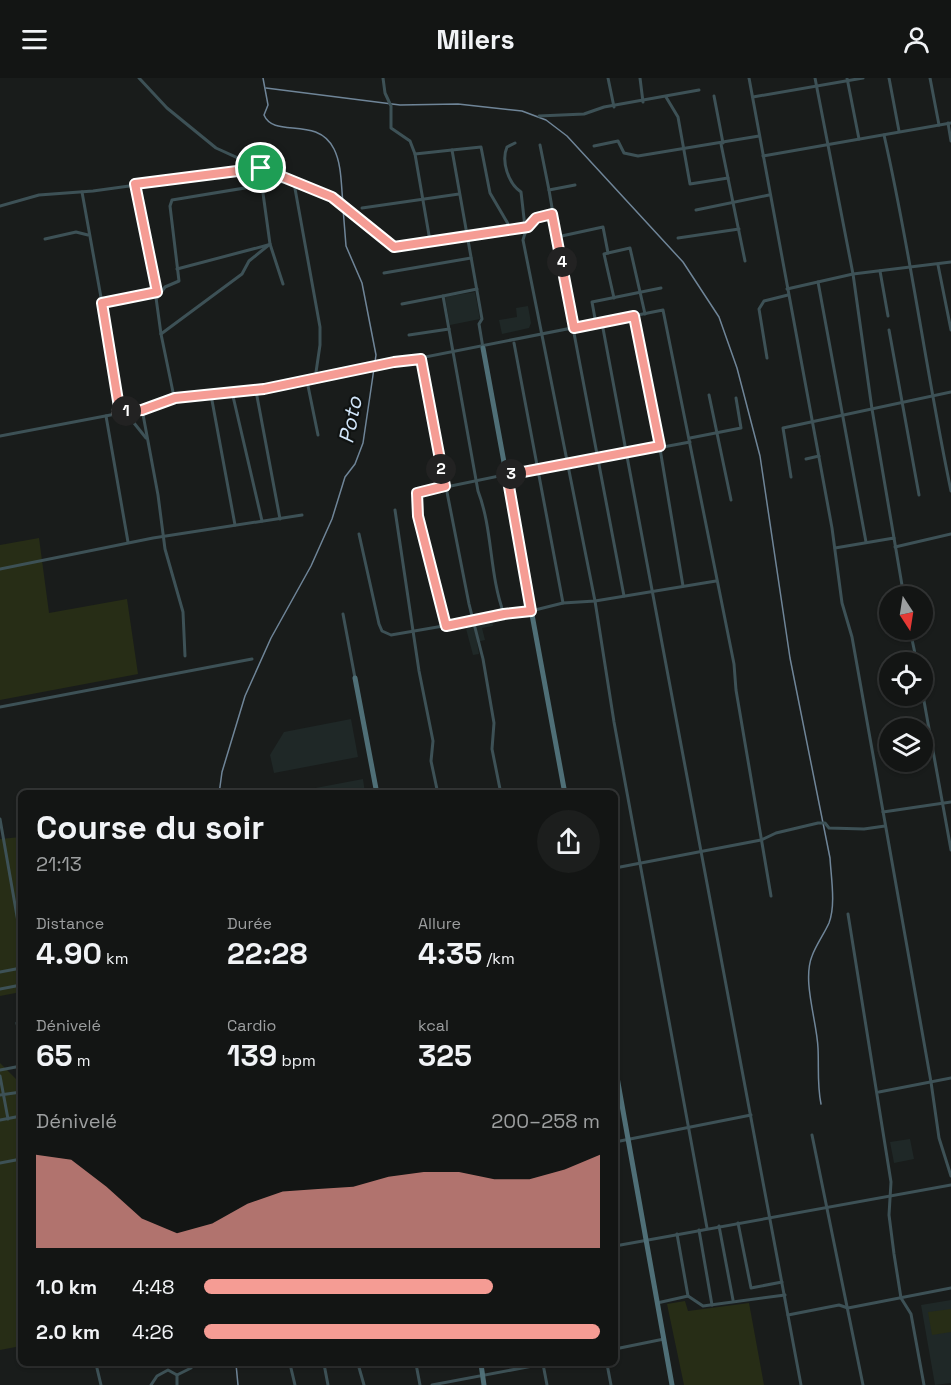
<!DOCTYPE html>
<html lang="fr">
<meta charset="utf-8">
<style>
body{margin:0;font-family:"Space Grotesk",sans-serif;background:#1c1e1d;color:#f1f3f6;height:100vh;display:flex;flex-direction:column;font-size:22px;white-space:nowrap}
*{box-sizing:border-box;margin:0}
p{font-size:20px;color:#9d9fa0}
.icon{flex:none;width:33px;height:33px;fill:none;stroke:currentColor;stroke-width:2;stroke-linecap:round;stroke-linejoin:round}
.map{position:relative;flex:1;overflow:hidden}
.side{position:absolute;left:18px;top:712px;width:600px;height:576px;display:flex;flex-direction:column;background:#131514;border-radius:9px;box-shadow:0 2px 4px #0004,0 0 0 2px #323434}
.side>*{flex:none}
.needle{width:39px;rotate:168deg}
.controls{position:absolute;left:879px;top:508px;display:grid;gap:12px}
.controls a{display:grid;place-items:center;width:54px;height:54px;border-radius:50%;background:#131514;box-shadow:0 2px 4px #0004,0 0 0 2px #323434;font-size:30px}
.pin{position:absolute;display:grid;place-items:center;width:51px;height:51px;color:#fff;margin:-26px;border:3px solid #fff;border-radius:50%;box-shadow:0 2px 6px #0007}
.km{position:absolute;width:30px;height:30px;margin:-15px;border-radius:50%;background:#222;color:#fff;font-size:16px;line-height:30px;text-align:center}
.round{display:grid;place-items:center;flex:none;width:63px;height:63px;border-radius:32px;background:#1c1e1d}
.overview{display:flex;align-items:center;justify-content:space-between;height:102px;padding:0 18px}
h1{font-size:33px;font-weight:600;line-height:45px}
.stats{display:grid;grid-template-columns:repeat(3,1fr);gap:9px;height:102px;padding:6px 18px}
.stats div{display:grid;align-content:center}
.stats b{font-size:30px;font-weight:600}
.stats small{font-size:16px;font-weight:400}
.stats p{font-size:16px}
.chart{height:168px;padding:12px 18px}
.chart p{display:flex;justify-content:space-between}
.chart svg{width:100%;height:108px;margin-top:6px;fill:#f59c94;opacity:.7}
ul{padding:0 18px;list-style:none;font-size:20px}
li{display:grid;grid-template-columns:96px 72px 1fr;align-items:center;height:45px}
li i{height:15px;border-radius:8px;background:#f59c94}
header{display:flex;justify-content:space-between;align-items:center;height:78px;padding:0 18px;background:#131514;font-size:27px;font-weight:600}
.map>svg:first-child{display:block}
.built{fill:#1f2827}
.green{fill:#272d16}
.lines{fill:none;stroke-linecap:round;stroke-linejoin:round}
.stream{stroke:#6f8598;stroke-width:1.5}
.street{stroke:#3d5156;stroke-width:3}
.secondary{stroke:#4f6f77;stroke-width:5}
.route-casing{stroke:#fff;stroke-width:12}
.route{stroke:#f59c94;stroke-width:8}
.labels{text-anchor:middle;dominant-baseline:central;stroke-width:4.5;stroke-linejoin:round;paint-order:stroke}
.water-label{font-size:21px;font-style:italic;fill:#d3e7fb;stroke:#101312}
</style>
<header><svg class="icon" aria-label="menu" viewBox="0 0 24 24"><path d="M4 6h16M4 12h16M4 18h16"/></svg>Milers<svg class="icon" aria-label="person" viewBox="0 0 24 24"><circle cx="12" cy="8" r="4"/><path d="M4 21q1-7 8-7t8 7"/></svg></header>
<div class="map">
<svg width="951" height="1307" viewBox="0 0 951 1307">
<rect width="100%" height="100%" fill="#191c1b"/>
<g class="built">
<polygon points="475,214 480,241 450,247 445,219"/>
<polygon points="528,228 531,245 529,250 502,256 499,242 517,239 516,230"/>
<polygon points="492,542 493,548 482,550 485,562 477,564 479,576 473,577 465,547"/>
<polygon points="351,641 358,679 274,695 270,677 284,654"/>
<polygon points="363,701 365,715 284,716"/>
<polygon points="910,1061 914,1081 894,1085 890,1064"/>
<polygon points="951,1222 951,1305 935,1307 921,1227"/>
</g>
<g class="green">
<polygon points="39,460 49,535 127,521 138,596 0,622 0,467"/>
<polygon points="21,759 21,914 0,918 0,761"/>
<polygon points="0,985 21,1006 21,1268 0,1272"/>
<polygon points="685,1223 688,1233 749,1225 764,1307 684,1307 667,1226"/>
<polygon points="951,1231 951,1254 932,1257 928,1234"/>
</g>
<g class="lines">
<g class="stream">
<path d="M 263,0 L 268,27 L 264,37 C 274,61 317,37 334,71 C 342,87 341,108 343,125"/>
<path d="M 266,10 L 400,27 L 458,26 L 522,33 L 546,42 L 567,58 L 683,184 L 719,239 L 737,290 L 760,378 L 790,580 L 830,780 C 831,799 836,827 829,845 C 824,856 816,867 812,878 C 802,903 817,943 818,970 C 819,989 817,1007 821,1026"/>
<polyline points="219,716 222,694 245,618 271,560 311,488 332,441 345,399 355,386 363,365 376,277 362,205 346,168 343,130"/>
<polyline points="236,1286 238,1307"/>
</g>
<g class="street">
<polyline points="139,0 167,30 216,70 284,101 332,119 394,169 527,149"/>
<polyline points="383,0 385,15 391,28 391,50 410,63 415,76 430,163"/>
<polyline points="608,0 614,29"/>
<polyline points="640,0 643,24"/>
<polyline points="749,0 832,450 842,525 852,559 878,705 931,1004 939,1060 951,1098"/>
<polyline points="815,0 853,196 872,331 894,460"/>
<polyline points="847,0 859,61"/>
<polyline points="889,0 899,53"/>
<polyline points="930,0 939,47"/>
<polyline points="714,18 723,65"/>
<polyline points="666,19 678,39 690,106 728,100"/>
<polyline points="753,19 863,0"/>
<polyline points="539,38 584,36 604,29 699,12"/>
<polyline points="948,45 951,63"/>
<path d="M 884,57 C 911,175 926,294 951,413"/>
<path d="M 515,65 L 507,69 C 501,83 508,105 521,114 L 525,149"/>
<polyline points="721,66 745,183"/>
<polyline points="540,67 549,112"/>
<polyline points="594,68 618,63 624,75 638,78 759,58"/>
<polyline points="452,72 481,69 490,115 511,151"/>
<polyline points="415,76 452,72 482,241 479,246 483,270"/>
<polyline points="763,78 951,45"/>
<polyline points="294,105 320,249 320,267 315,301"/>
<polyline points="135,106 150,176 161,256 174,319"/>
<polyline points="575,107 549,112 557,159 603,149 608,175 604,176 614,220"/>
<polyline points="262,108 270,166 283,206"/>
<polyline points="82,114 102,225 157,214"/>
<polyline points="0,128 39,117 93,113 259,90"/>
<polyline points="362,130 459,116"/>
<polyline points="696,132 769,117"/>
<path d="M 552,136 C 536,140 527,145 523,162 L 595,523 L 614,644 L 707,1150"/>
<polyline points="557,159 574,250"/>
<polyline points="678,160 739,151"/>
<polyline points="45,161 76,154 88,157"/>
<polyline points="608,175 630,170 645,236"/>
<polyline points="938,187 951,252"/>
<polyline points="177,191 268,167"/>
<polyline points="880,193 888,238"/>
<polyline points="384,195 471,180"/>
<polyline points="818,204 866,464"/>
<path d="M 477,211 L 443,218 L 478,413 C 493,452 489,496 504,536"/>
<polyline points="787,211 853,196 951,184"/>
<polyline points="157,220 165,209 179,203 170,128 172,122 287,103"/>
<polyline points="102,225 119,329 117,334"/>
<polyline points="402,226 443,218"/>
<polyline points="634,238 653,329 683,508"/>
<polyline points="602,245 801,1307"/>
<polyline points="596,246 592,224 661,210"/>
<polyline points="573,250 624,518"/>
<polyline points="889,252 919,417"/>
<polyline points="161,256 242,196 249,183 270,166"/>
<polyline points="409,257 449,251"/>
<polyline points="514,265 563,525"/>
<polyline points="767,280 759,231 764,223 788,217"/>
<polyline points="421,282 469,526 483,581 494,645 492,671 501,716"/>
<polyline points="307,303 318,357"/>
<polyline points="256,313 280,441"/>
<polyline points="232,314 262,443"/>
<polyline points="211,317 235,447"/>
<polyline points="709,317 731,422"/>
<polyline points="142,331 158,417 165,471 183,534 185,578"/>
<polyline points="134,333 130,336 130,340 146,360"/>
<polyline points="106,338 128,464"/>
<polyline points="0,358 142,331 175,320 263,311 663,232 734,586 736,612 771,818"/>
<polyline points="690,360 741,350 736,320"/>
<polyline points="806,381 819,378"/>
<polyline points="791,399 783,350 951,314"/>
<polyline points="395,432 419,593 433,663 431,683 438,716"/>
<polyline points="359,456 379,546 382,553 391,557 531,533 563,525 595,523 716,503"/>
<polyline points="895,469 951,456"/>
<polyline points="835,470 894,460 904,519"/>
<polyline points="0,491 153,460 302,437"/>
<polyline points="343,536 355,600"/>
<polyline points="446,548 418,438 417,415 538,390 566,387 690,364"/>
<polyline points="910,552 917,585"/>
<polyline points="922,612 951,772"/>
<polyline points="0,629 252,581"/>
<polyline points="883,734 951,724"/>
<polyline points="0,741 21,861"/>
<polyline points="615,790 761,762 776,755 818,745 825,745 829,750 864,751 885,748"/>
<polyline points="848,836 891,1104 889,1137 894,1176 901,1220 911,1236 924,1307"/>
<polyline points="0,894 21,890"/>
<polyline points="0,911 21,907"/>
<polyline points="17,945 21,966"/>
<polyline points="0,992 21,988"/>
<polyline points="0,998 8,1041"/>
<polyline points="879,1014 951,1000"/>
<polyline points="0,1017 21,1014"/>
<polyline points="0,1042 21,1038"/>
<polyline points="812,1057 863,1307"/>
<polyline points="615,1064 751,1037"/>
<polyline points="0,1085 21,1081"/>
<polyline points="738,1145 751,1210 782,1204"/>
<polyline points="719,1148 733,1222"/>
<polyline points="699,1152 712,1227"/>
<polyline points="677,1156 688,1218"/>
<polyline points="615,1168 951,1107"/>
<polyline points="657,1225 688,1218 703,1228 785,1217"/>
<polyline points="788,1237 839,1227 848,1230 951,1210"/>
<polyline points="615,1271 664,1261"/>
<polyline points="96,1286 101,1307"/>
<polyline points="290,1286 295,1307"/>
<polyline points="324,1286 328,1307"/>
<polyline points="358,1286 364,1307"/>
<polyline points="416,1286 420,1307"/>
<polyline points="543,1286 547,1307"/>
<polyline points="607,1286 611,1307"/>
<polyline points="177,1297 177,1307"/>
<polyline points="151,1307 157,1298 168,1292 177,1297 191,1290"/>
<polyline points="432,1307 543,1286"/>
</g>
<g class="secondary">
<polyline points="483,270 565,716"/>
<polyline points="355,600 377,716"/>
<polyline points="615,988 672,1307"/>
<polyline points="481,1286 484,1307"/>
</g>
</g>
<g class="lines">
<g class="route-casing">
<polygon id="route" points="261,90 332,119 394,169 528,149 536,140 552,136 574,250 634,238 660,368 507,397 531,533 504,536 446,548 418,438 417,415 445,408 421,281 394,284 264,311 175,320 142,332 117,334 119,329 102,225 157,214 135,106"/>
</g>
<use href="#route" class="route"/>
</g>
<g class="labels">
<g class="water-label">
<text transform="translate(350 342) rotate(-79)">Poto</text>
</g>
</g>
</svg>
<div class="controls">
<a><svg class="needle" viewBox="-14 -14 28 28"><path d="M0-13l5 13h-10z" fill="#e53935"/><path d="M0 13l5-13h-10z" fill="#9d9fa0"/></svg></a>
<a><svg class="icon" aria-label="locate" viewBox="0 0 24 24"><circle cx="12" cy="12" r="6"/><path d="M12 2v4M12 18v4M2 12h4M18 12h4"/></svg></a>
<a><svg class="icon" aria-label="layers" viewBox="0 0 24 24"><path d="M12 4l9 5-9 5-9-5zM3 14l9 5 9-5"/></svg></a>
</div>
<div class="pin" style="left:261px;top:90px;background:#1e9e55"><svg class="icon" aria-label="arrive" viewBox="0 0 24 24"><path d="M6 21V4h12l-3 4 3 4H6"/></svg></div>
<b class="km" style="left:126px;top:333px">1</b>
<b class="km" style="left:441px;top:391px">2</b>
<b class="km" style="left:511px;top:396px">3</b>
<b class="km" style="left:562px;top:184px">4</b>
<section class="side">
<div class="overview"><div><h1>Course du soir</h1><p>21:13</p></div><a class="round"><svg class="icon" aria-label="share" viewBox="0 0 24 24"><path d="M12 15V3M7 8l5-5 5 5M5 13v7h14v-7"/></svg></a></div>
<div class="stats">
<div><p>Distance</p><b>4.90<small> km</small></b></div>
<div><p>Durée</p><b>22:28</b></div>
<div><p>Allure</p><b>4:35<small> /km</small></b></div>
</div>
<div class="stats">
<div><p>Dénivelé</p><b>65<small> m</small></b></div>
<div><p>Cardio</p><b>139<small> bpm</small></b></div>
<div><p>kcal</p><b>325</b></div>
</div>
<div class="chart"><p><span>Dénivelé</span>200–258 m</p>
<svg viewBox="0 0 160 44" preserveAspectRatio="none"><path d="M0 44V6L10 8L20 19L30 32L40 38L50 34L60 26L70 21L80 20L90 19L100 15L110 13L120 13L130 16L140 16L150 12L160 6V44z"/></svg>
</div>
<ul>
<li><b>1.0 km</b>4:48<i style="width:73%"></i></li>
<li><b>2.0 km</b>4:26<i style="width:100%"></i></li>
</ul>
</section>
</div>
